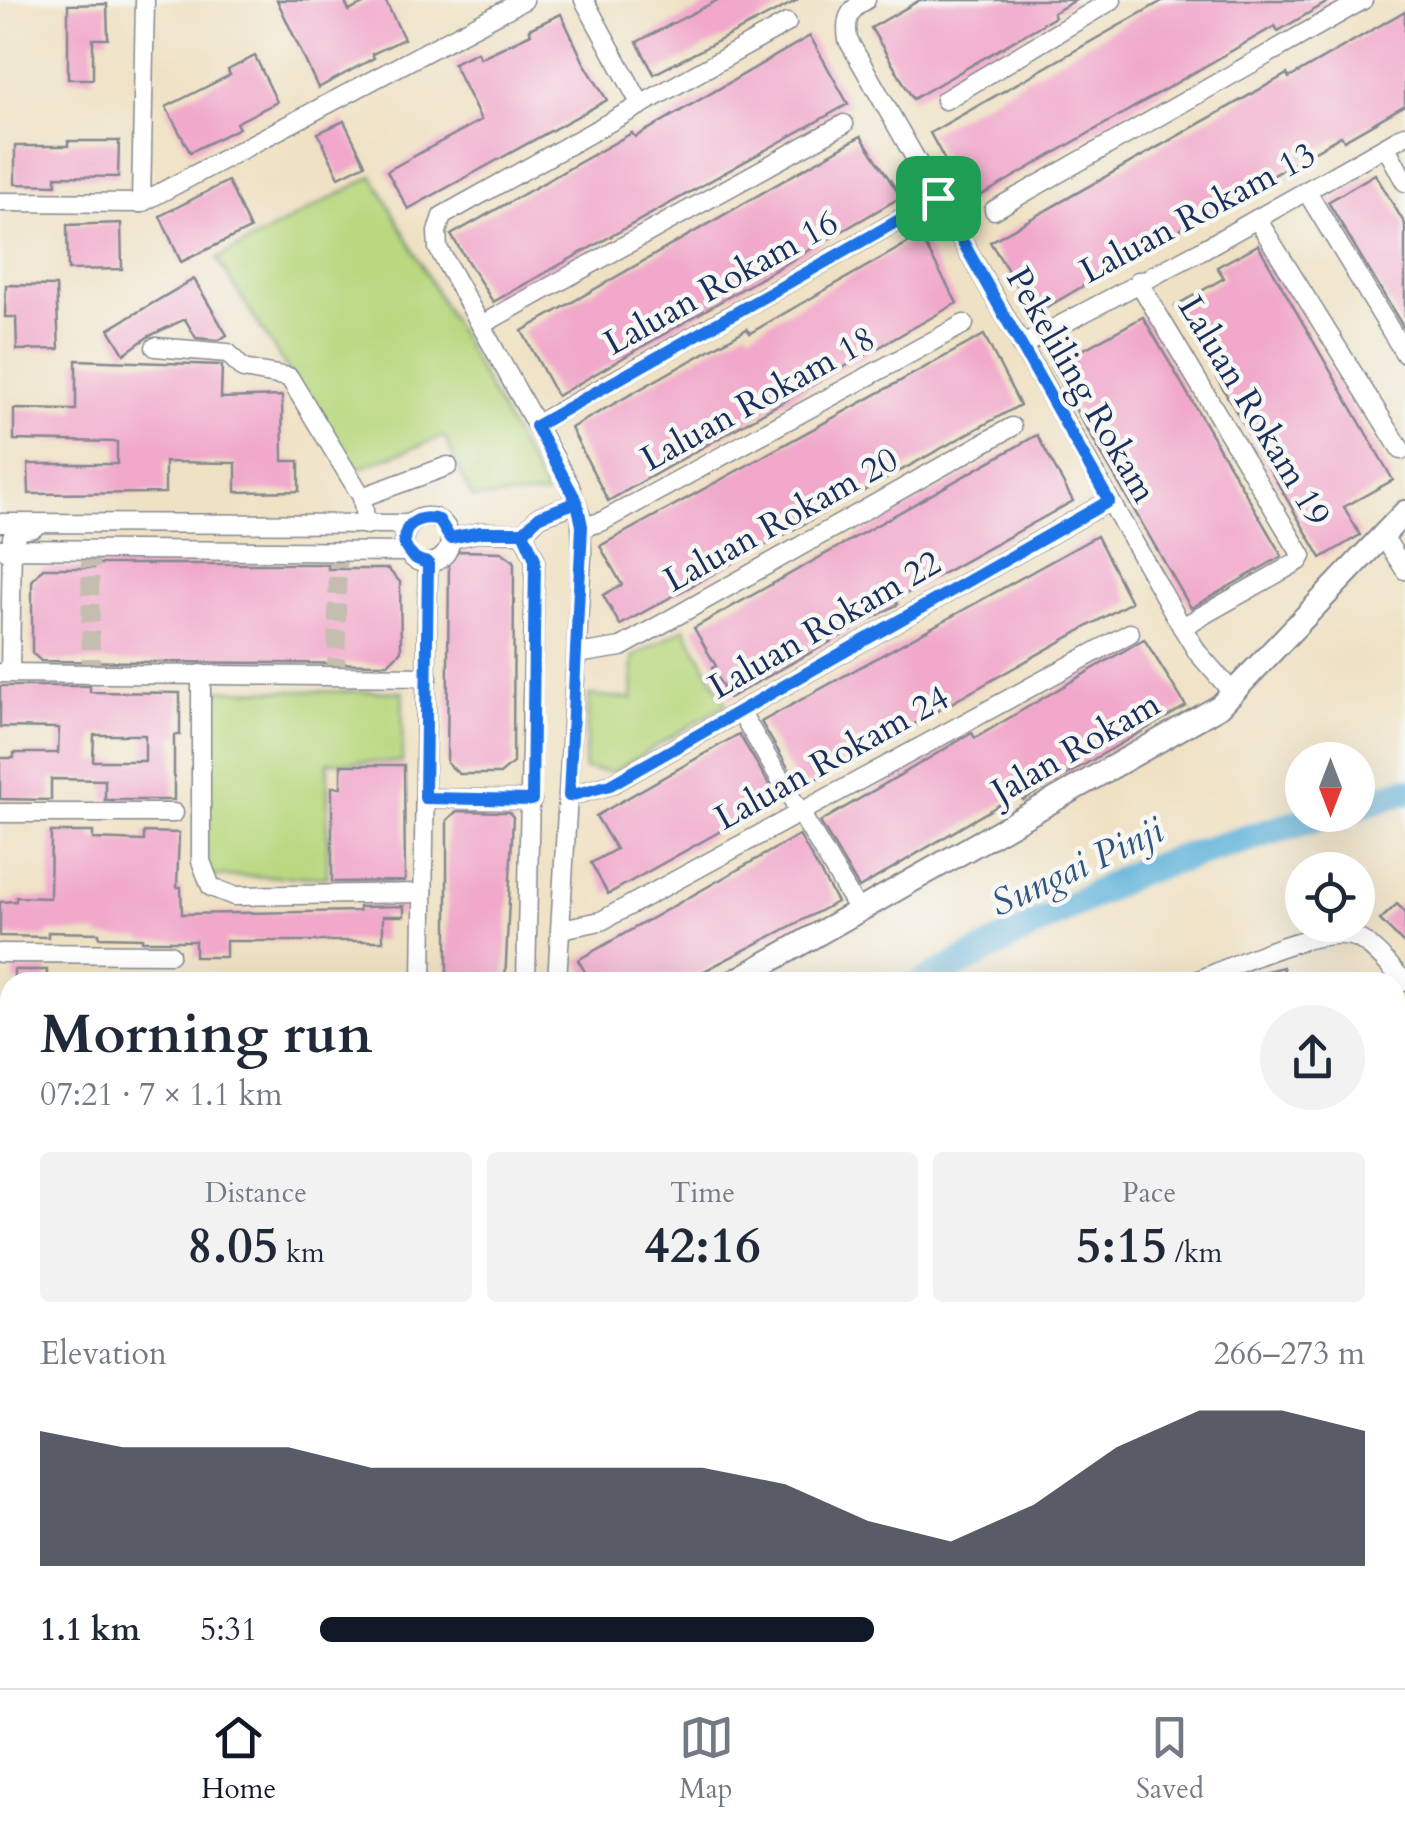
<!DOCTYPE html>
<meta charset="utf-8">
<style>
body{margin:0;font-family:Cardo,serif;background:#f2f2f3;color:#1f2937;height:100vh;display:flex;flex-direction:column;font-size:38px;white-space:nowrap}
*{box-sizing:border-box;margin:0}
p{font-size:32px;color:#747a83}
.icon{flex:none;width:55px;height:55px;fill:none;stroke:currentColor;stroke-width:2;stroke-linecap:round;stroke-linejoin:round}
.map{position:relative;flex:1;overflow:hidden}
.side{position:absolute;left:0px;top:972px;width:1405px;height:718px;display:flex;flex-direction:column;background:#fff;border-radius:30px 30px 0 0;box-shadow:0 10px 40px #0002}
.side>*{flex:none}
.needle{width:65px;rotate:180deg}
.buttons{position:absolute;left:1285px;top:742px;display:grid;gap:20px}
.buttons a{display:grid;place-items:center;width:90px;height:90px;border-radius:50%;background:#fff;box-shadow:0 10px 40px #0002;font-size:50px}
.pin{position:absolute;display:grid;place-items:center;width:85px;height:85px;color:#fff;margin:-42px;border-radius:20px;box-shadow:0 5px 15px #0006}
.round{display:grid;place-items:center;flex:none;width:105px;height:105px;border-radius:52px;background:#f2f2f3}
.summary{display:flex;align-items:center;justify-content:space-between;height:170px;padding:0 40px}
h1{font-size:55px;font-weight:600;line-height:75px}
.figures{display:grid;grid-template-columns:repeat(3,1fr);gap:15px;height:170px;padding:10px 40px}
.figures div{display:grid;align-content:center;border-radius:10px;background:#f2f2f3;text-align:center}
.figures b{font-size:50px;font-weight:600}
.figures small{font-size:28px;font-weight:400}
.figures p{font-size:28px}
.chart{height:280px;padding:20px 40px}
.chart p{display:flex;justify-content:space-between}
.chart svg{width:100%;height:180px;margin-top:10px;fill:#111827;opacity:.7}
ul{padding:0 40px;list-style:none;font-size:32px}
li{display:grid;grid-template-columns:160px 120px 1fr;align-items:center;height:75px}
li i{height:25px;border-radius:12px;background:#111827}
.tabs{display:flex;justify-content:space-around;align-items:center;height:140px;border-top:2px solid #e0e1e3;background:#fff;font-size:28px;color:#747a83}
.tabs a{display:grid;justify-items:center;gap:5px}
.tabs .selected{color:#111827}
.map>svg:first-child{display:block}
.green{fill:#b9d880;stroke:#6a846f;stroke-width:2.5}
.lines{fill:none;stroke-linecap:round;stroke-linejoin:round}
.river{stroke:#5eb2da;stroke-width:28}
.building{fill:#f1a8cb;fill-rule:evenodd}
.minor-tunnel{stroke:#c5bdaf;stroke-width:18;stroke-dasharray:18 9;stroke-linecap:butt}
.minor-casing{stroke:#858890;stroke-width:21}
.major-casing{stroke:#858890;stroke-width:26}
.minor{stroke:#fff;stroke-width:18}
.major{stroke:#fff;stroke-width:22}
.route-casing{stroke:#fff;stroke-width:20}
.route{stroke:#1a73e8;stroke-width:12}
.labels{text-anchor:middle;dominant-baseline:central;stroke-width:9;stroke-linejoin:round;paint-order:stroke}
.street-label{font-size:35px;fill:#1b2f5e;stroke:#f6f6f2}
.water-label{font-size:38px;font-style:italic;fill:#2f5683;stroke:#f6f6f2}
</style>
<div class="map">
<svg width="1405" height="1688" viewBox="0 0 1405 1688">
<rect width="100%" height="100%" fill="#f6f6f2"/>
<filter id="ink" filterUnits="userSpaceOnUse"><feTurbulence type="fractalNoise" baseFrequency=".01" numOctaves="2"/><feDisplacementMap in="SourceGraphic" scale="20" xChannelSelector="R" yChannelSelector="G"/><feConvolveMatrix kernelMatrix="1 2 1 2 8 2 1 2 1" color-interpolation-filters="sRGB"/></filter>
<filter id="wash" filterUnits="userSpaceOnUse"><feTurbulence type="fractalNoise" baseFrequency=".0048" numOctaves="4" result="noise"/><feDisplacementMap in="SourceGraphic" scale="40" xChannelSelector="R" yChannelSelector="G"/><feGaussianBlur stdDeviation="2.25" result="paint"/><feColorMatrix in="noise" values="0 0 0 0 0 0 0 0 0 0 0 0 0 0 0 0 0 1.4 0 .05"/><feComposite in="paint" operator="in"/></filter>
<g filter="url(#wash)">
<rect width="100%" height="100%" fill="#efe1c3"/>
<g class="green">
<polygon points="373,176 547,495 472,498 444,436 352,471 217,259"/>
<polygon points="685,628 726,704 613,772 584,769 589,695 632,699 633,657"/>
<polygon points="206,690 403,692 402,762 328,762 327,877 204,876"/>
<polygon points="1405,1277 1405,1415 1395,1403 1395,1285"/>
<polygon points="1395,1663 1405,1670 1405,1688 947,1688 977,1680 1395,1680"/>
</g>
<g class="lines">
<g class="river">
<polyline points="1358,805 1405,791"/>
<polyline points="924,982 1137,872 1325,815"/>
</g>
</g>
<g id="blocks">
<g class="building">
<polygon points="277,0 344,0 349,11 371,0 385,0 404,39 372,54 374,58 318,88"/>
<polygon points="718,0 798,0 654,74 637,42"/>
<polygon points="920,0 1076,0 1053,13 1055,17 913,99 871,28"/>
<polygon points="1164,0 1331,0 1278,31 1275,26 968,203 930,133"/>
<polygon points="107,4 108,39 93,39 93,79 68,79 68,5"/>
<polygon points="1405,11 1405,105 1344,140 1341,136 1035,314 990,242 1287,74 1289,78"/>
<polygon points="561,14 584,63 607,100 408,209 387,171 481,120 453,63 477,52 480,58 531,34 529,29"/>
<polygon points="810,36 848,104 493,302 451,235 632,133 635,137"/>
<polygon points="255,56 277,102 236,123 239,128 190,152 166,107 230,75 228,70"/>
<polygon points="344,121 365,164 339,177 318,133"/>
<polygon points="861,136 901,197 557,396 522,331"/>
<polygon points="68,141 119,141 118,177 56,176 56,185 15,184 15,146 68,146"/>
<polygon points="1375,174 1405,224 1405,330 1328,202"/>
<polygon points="228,181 250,229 181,262 160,216"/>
<polygon points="121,223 122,269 68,270 67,225"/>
<polygon points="920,236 957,303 608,501 571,428 747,329 750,333"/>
<polygon points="1258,245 1393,480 1344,507 1360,535 1321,558 1175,306 1224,278 1217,267"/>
<polygon points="194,279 227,335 219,340 196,338 185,319 149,336 124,354 109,329"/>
<polygon points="6,285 56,286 59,349 17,350 16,317 5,317"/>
<polygon points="1143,317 1282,556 1191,608 1051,367"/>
<polygon points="984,335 1020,405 620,625 603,595 622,585 600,546"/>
<polygon points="76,360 222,365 221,398 282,396 283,461 299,461 299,491 236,492 236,463 165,462 165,493 29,494 28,464 117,464 117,442 14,440 14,409 76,410"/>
<polygon points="1037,435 1073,501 895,600 898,604 729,698 712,668 716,666 694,628"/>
<polygon points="1097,536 1131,602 800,788 761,722"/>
<polygon points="459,551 501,552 514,561 513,763 500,774 459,774 447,763 449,561"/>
<polygon points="94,564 328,564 328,569 388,569 400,582 401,651 388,664 41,661 32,653 32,581 43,568 94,568"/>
<polygon points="1144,639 1186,706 1023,800 1019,793 859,888 820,822 972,733 975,738"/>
<path d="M 0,686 L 90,686 L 90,692 L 180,693 L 180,735 L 174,735 L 174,800 L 105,800 L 105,780 L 51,779 L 51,800 L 0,799 L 0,758 L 14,758 L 14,753 L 58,753 L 59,728 L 0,727 ZM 94,735 L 145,735 L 145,761 L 93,761 Z"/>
<polygon points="739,734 778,799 608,894 591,863 616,849 596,816"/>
<polygon points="341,765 404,765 405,881 332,882 332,787 341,787"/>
<polygon points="457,811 509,812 513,817 505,982 447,982 447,820"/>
<polygon points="51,832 93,832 93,839 144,841 144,832 179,833 177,887 181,887 182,914 359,911 359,907 404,906 404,916 383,916 383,941 226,941 226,957 195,957 195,941 142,941 142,938 99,937 99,933 48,932 48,937 0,936 0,902 16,901 16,897 50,898"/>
<polygon points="799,835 837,902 683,982 591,982 578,960"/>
<polygon points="1397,904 1405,912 1405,945 1380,920"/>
<polygon points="1283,967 1287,982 1241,982 1240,978"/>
<rect x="14" y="970" width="33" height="12"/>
</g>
</g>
</g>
<g filter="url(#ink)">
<use href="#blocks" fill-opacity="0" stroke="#858890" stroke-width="2.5"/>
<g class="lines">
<g class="minor-tunnel">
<polyline points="90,550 91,673"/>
<polyline points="336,676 338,551"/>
</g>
<g class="minor-casing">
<g id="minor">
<polyline points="584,0 641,105"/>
<path d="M 866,0 C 848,10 845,20 848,40 L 1182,627 L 1198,653 L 1234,694"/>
<polyline points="945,100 1112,0"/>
<polyline points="1386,147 1405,182"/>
<polyline points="1307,192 1405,354"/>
<polyline points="0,202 141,203 524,0"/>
<polyline points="141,203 145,0"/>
<polyline points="994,210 1363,0"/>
<polyline points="1257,219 1401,450"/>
<polyline points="1138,281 1302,556 1299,561 1182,627"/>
<polyline points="481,325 844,124"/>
<polyline points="1021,346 1200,251 1405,135"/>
<polyline points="155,347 228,353 243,369 289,377 362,497"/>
<polyline points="536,425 938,198"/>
<circle cx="427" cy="540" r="23"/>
<polyline points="0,523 410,524"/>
<polyline points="366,525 362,497 448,466"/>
<polyline points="582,527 601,522 964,324"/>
<polyline points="523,533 540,516 577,503"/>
<polyline points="1383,536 1405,570"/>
<polyline points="450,539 481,532 523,533 535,559 526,982"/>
<polyline points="0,549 407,552"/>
<polyline points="577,654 621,647 1012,427"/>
<polyline points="10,672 12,537 23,530 34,528"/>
<polyline points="0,673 428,677"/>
<polyline points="201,674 201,861 211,887 234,896 423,893"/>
<polyline points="740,711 858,910"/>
<polyline points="569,796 610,785 1109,501"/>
<polyline points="425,798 532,800"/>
<polyline points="0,813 174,813"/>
<polyline points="561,929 601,921 1130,633"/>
<polyline points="0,953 170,954"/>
<polyline points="422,982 428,563"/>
<polyline points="557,982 582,556 581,517 569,484 438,248 437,232 442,216 787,23"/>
<path d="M 1194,982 C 1230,968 1323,921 1359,939 C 1376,948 1391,968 1405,982"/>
<polyline points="1395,1262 1405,1255"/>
<polyline points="0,1269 10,1269"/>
<polyline points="1395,1477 1405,1489"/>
<polyline points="1395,1617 1405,1621"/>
<polyline points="314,1680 321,1688"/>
<polyline points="169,1688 177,1680"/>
<polyline points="209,1688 216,1680"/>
<polyline points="239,1688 244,1680"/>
<polyline points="540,1688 566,1680"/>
<polyline points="871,1688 897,1680"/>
</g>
</g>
<g class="major-casing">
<g id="major">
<polyline points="733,982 1220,706 1405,512"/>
<polyline points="0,1121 10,1121"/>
<polyline points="0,1523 10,1535"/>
<polyline points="0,1550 10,1562"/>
<polyline points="129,1680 138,1688"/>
<polyline points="152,1680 160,1688"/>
</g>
</g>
<use href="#minor" class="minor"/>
<use href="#major" class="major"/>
</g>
</g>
<g class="lines" filter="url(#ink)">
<g class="route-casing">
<path id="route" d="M 938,198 L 536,426 L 577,502 L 540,516 L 523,532 L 481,532 L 450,538 L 439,520 C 402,509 389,555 428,563 L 425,798 L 532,800 L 535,559 L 523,532 L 540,516 L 577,502 L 582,526 L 569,796 L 610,785 L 1109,501 L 938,198"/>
</g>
<use href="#route" class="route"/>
</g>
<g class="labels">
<g class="street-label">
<text transform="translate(1198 213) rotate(-28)">Laluan Rokam 13</text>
<text transform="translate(721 283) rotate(-29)">Laluan Rokam 16</text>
<text transform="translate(1081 385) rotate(60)">Pekeliling Rokam</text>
<text transform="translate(758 399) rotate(-29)">Laluan Rokam 18</text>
<text transform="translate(1254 411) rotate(59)">Laluan Rokam 19</text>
<text transform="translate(781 520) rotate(-29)">Laluan Rokam 20</text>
<text transform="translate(825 625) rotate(-30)">Laluan Rokam 22</text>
<text transform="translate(1076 748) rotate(-30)">Jalan Rokam</text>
<text transform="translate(832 758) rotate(-29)">Laluan Rokam 24</text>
</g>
<g class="water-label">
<text transform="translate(1077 867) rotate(-25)">Sungai Pinji</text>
</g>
</g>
</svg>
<div class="buttons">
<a><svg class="needle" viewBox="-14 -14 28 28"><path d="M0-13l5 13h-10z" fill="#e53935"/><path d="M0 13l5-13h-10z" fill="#747a83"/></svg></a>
<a><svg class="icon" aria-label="locate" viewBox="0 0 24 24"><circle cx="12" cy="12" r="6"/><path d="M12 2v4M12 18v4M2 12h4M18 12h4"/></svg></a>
</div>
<div class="pin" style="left:938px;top:198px;background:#1e9e55"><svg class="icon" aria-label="arrive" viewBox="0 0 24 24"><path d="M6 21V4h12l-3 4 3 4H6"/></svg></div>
<section class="side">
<div class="summary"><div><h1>Morning run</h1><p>07:21 · 7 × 1.1 km</p></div><a class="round"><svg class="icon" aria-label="share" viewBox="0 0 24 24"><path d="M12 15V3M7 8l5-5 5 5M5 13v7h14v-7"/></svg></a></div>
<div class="figures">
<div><p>Distance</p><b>8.05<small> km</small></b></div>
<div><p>Time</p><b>42:16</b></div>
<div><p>Pace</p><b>5:15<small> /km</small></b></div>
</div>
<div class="chart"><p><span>Elevation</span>266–273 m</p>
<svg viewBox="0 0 160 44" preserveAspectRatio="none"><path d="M0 44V11L10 15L20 15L30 15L40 20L50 20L60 20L70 20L80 20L90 24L100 33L110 38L120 29L130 15L140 6L150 6L160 11V44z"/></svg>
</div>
<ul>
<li><b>1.1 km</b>5:31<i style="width:53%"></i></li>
</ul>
</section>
</div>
<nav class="tabs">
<a class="selected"><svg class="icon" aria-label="home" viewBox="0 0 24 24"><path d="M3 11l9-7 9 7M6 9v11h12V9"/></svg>Home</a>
<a><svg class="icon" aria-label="map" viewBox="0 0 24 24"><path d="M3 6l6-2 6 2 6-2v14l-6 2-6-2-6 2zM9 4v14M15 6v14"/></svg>Map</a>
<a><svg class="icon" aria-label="saved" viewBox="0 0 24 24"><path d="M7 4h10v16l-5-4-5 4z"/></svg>Saved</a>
</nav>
